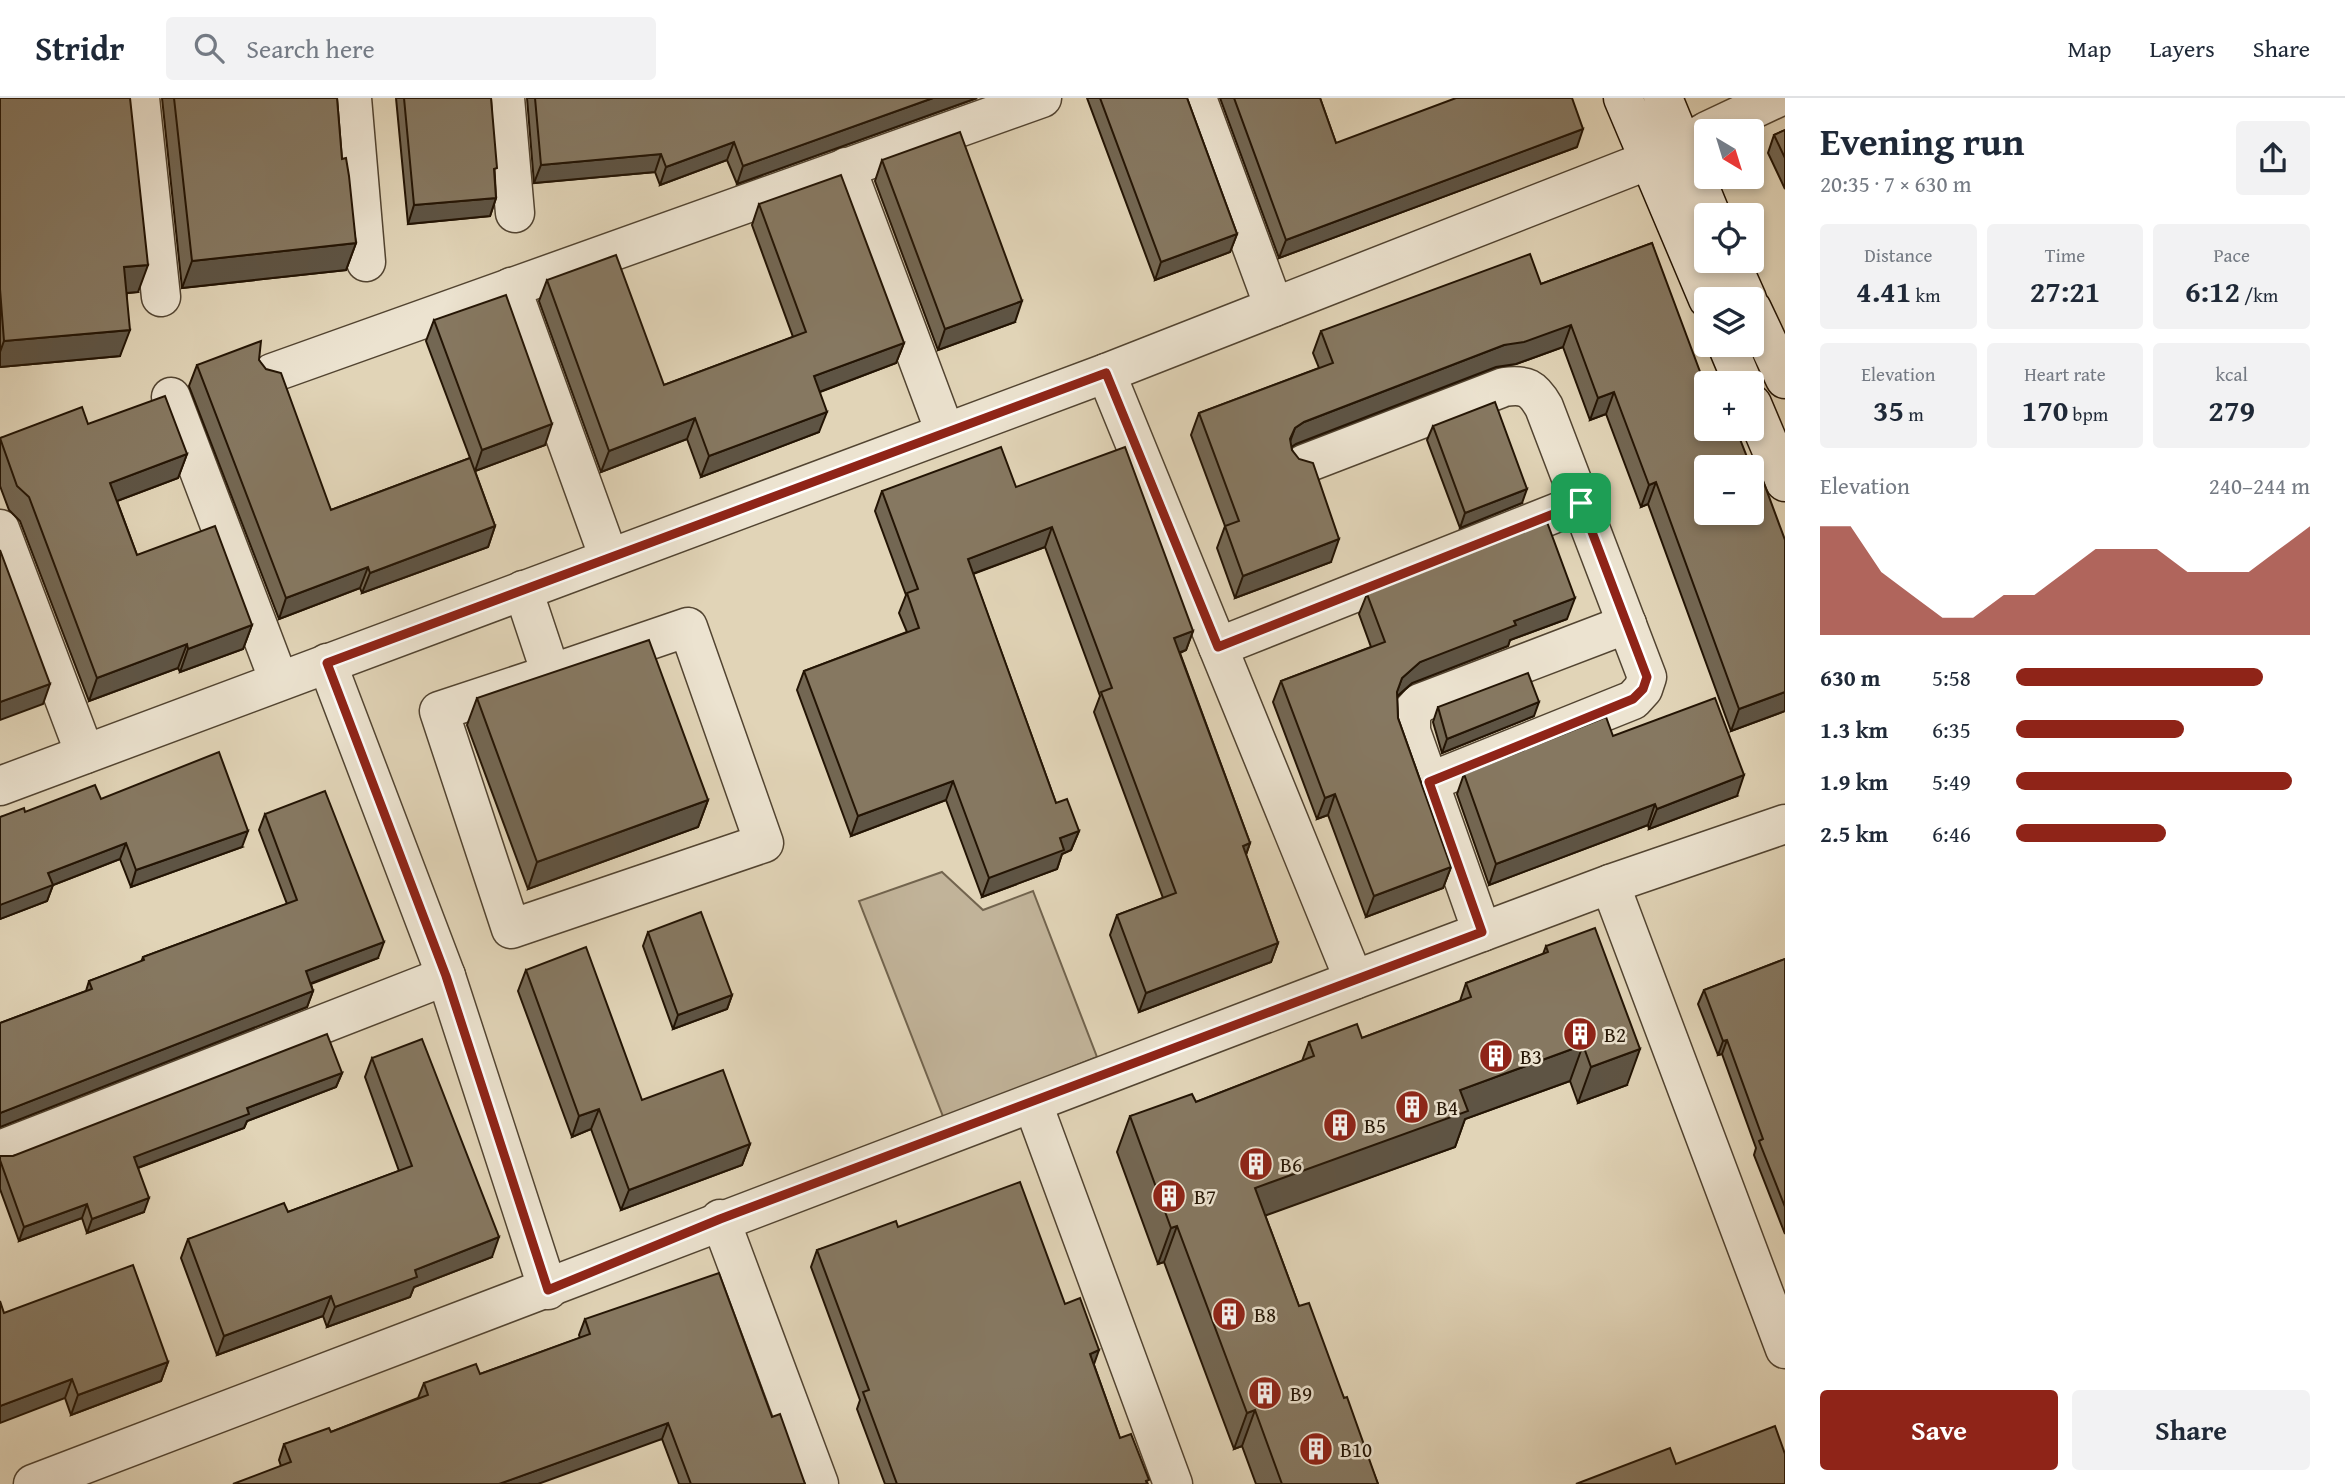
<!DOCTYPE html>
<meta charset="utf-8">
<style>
body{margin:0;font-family:"Gentium Book Plus",serif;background:#f2f2f3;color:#1f2937;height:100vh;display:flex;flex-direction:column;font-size:26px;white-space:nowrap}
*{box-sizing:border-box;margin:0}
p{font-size:23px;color:#747a83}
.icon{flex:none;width:38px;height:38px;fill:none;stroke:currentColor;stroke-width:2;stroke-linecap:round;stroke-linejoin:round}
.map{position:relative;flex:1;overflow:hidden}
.sheet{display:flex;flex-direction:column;background:#fff;width:560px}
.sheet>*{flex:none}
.needle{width:46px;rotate:142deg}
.tools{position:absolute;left:1694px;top:21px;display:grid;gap:14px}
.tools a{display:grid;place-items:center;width:70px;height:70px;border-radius:7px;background:#fff;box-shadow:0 4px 10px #0003;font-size:35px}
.pin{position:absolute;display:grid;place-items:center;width:60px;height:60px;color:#fff;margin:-30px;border-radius:14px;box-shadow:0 4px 10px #0006}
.round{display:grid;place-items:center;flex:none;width:74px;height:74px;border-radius:7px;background:#f2f2f3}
.overview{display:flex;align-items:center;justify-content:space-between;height:119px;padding:0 35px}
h1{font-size:38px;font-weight:700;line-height:52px}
.figures{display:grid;grid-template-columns:repeat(3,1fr);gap:10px;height:119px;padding:7px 35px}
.figures div{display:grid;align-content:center;border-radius:7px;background:#f2f2f3;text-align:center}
.figures b{font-size:30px;font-weight:700}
.figures small{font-size:19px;font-weight:400}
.figures p{font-size:19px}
.chart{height:196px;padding:14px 35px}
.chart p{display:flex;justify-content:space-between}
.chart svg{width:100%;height:126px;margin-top:7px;fill:#8f2418;opacity:.7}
.primary-button{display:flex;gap:14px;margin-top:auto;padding:14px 35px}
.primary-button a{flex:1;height:80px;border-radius:7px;background:#8f2418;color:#fff;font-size:28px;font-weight:700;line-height:80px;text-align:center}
.primary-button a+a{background:#f2f2f3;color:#1f2937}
ul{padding:0 35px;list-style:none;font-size:23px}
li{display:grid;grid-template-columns:112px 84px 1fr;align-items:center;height:52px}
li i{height:18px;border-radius:9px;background:#8f2418}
header{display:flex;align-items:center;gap:42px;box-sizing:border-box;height:98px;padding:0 35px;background:#fff;border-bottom:2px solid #e0e1e3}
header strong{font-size:33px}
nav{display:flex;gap:38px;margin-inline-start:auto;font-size:24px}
.search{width:490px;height:63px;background:#f2f2f3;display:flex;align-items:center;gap:18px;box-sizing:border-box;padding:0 24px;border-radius:7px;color:#747a83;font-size:26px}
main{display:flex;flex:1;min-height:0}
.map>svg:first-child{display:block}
.green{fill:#c1b399;stroke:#72644e;stroke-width:2}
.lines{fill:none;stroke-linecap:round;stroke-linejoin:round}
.street-casing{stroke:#524431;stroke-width:41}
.secondary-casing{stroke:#231404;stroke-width:41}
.street{stroke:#ece3d0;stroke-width:38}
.secondary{stroke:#ece3d0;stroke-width:38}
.wall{fill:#736753;stroke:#231404;stroke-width:2}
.shaded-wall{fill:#5e5444;stroke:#231404;stroke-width:2}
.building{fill:#867861;stroke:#231404;stroke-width:2;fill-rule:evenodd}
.route-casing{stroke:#fff;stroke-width:14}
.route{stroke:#8f2418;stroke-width:9}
.labels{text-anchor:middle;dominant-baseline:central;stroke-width:5;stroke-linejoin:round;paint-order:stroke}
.poi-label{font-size:21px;fill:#231404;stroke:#ece3d0;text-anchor:start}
</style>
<header>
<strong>Stridr</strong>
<div class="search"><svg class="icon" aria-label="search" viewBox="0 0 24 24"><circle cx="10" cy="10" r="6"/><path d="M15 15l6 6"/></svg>Search here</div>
<nav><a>Map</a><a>Layers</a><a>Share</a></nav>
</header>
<main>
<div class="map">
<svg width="1785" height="1386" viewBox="0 0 1785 1386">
<rect width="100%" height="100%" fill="#e1d4b7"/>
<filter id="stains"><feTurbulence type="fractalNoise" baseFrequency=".00286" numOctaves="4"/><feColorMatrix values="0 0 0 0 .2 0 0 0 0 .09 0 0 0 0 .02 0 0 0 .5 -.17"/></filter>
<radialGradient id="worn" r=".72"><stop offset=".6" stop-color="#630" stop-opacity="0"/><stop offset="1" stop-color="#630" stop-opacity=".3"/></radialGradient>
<polygon class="green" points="942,774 983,812 1033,793 1097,959 944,1021 859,803"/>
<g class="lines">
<g class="street-casing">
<g id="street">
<polyline points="140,0 161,199"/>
<polyline points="352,0 366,164"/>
<polyline points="505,0 515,115"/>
<polyline points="1197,0 1274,209"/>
<polyline points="1707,33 1777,0"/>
<polyline points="846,69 945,334"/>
<polyline points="511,189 609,460"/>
<polyline points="272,275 1042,0"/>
<polyline points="1106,275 1354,882"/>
<polyline points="171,299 279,583"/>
<path d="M 1304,366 L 1504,289 C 1526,286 1533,290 1544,309 L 1647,579 L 1643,591 L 1633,602 L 1429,684"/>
<polyline points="0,431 85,656"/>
<polyline points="523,492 551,576 439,613 511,831 764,745 688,529 565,571"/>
<polyline points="1218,549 1581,405"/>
<polyline points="327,565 446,878 548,1192"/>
<polyline points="0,688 1106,275 1649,62 1706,34"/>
<polyline points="1610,786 1785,1251"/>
<polyline points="1482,834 1411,633 1411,615 1420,605 1627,526"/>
<polyline points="1033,1006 1173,1386"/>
<polyline points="0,1052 446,878"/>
<polyline points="720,1121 819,1386"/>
<polyline points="33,1386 1354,882 1610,786 1785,726"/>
</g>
</g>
<g class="secondary-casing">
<g id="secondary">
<polyline points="1623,0 1708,201"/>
<polyline points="1663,0 1711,117"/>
<polyline points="1730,163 1747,201"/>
<polyline points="1752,211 1785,281"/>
<polyline points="1727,247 1743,285"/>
<polyline points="1752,306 1785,384"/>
</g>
</g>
<use href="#street" class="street"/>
<use href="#secondary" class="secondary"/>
</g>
<g class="wall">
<polygon points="0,0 138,194 127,195 120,258 0,269"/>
<polygon points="162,0 337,0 342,61 356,145 346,172 182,190"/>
<polygon points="396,0 491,0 496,100 490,118 408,126"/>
<polygon points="527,0 977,0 737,86 727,62 660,87 655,74 534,85"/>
<polygon points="1087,0 1187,0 1237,136 1230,154 1155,182"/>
<polygon points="1220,0 1320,0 1336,45 1577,49 1279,160"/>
<polygon points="1785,32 1785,91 1768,55 1774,37"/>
<polygon points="882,62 1015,224 938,252 875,83"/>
<polygon points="759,106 904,245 896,265 820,294 819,334 701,379 687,341 601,374 539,203 547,182 664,287 793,239 752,127"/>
<polygon points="1652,145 1785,613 1731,633 1648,406 1641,409 1606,316 1590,322 1563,249 1516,266 1496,269 1296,346 1291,349 1331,464 1235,500 1217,450 1225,428 1191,337 1199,315 1319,270 1313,255 1321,233 1541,186"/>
<polygon points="434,222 545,347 475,373 495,428 488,449 362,495 360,490 279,521 189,288 197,267 259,262 331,412 470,360 426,243"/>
<polygon points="88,326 187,356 178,380 117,403 137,457 252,527 243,551 180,574 178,570 89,603 20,423 9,412 0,388 0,340"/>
<polygon points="1433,328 1522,405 1460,430 1427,342"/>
<polygon points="1016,389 1193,533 1186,552 1180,555 1250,745 1246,757 1278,845 1271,864 1139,914 1110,837 1117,817 1163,800 1094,614 1100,598 1045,449 973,476 1056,705 1079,733 1071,752 1062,756 1057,771 982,799 946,702 851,738 797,592 804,573 907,534 899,515 906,497 875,413 882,393"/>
<polygon points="1367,496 1567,521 1510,542 1508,548 1412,585 1397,599 1398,620 1451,769 1443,790 1366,819 1328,717 1317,721 1273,604 1281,583 1371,549 1359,516"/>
<polygon points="477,600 708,702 698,729 528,791 467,627"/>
<polygon points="1438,609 1534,618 1442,655 1433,624"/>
<polygon points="1613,638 1737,698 1649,731 1648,727 1489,787 1457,696 1464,676"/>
<polygon points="101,701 242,749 131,789 120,761 53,787 47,803 0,821 0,719"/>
<polygon points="265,716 378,860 311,886 313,893 307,909 0,1029 0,925 86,893 89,883 141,864 143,859 287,806 259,732"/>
<polygon points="648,834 732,897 727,911 673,931 643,848"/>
<polygon points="1546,848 1627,987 1578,1005 1570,983 1465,1021 1455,1049 1265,1117 1299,1208 1344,1300 1378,1386 1256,1386 1242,1348 1234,1351 1164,1164 1158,1166 1117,1054 1130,1018 1196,1004 1302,963 1309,944 1362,940 1460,903 1466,885 1543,856"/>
<polygon points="1785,861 1785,1136 1754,1057 1756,1050 1722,956 1718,957 1698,906 1704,892"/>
<polygon points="526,872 642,1002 750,1046 742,1067 621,1112 591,1031 572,1039 518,893"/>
<polygon points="372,960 492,1159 414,1189 410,1199 327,1229 323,1218 217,1257 181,1160 188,1141 288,1114 399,1073 365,979"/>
<polygon points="342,975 336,989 247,1023 244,1030 138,1070 144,1114 87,1135 82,1120 19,1143 0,1091 0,1058 13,1058"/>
<polygon points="898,1129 1065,1206 1094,1267 1120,1340 1148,1386 885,1386 857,1311 860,1302 811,1169 817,1152"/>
<polygon points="4,1215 168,1264 161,1283 71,1317 65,1300"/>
<polygon points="585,1221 772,1319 805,1386 679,1386 662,1341 281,1368 279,1362 284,1346 331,1334 418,1300 424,1285 480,1276 580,1240 579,1237"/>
</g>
<g class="shaded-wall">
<polygon points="933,0 977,0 737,86 743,68"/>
<polygon points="1583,31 1577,49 1279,160 1286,142"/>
<polygon points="734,44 727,62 660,87 666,69"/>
<polygon points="661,56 655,74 534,85 541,67"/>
<polygon points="496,100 490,118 408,126 414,107"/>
<polygon points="1237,136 1230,154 1155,182 1161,164"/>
<polygon points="356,145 346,172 182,190 192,163"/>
<polygon points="148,167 138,194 115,196 124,169"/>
<polygon points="1022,203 1015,224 938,252 945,231"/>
<polygon points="1571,227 1563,249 1516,266 1496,269 1296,346 1287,352 1295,330 1304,324 1504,247"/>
<polygon points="130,232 120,258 0,269 0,254 4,243"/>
<polygon points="904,245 896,265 806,299 814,278"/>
<polygon points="1614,294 1606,316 1590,322 1598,300"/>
<polygon points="827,314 819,334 701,379 709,358"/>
<polygon points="695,320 687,341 601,374 609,353"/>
<polygon points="552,326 545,347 475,373 482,352"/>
<polygon points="187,356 178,380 101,409 110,385"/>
<polygon points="1656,384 1648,406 1641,409 1649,387"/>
<polygon points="1527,391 1522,405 1460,430 1465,415"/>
<polygon points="495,428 488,449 362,495 370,475"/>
<polygon points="1052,429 1045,449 961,480 968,461"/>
<polygon points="1339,441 1331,464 1235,500 1243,478"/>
<polygon points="368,469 360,490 279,521 286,500"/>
<polygon points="1575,500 1567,521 1510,542 1508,548 1412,585 1394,601 1402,580 1420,564 1514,523"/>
<polygon points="252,527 243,551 180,574 188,551"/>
<polygon points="1193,533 1186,552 1167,559 1174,540"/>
<polygon points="187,546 178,570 89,603 97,580"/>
<polygon points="50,586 43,606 0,622 0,604"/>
<polygon points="1785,594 1785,613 1731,633 1739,611"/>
<polygon points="1539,604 1534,618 1442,655 1447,641"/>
<polygon points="1744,677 1737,698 1649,731 1657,711"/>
<polygon points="953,683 946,702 851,738 858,718"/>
<polygon points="1335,696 1328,717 1317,721 1325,700"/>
<polygon points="708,702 698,729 528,791 537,764"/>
<polygon points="1655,706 1648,727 1489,787 1496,766"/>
<polygon points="248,733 242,749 131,789 136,772"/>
<polygon points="1079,733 1071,752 1062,756 1057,771 982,799 989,780 1060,740"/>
<polygon points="126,745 120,761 53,787 47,803 0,821 0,807 48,775"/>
<polygon points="1250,745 1243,765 1243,748"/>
<polygon points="1451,769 1443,790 1366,819 1374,798"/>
<polygon points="384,844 378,860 301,889 306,873"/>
<polygon points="1278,845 1271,864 1139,914 1146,895"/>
<polygon points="313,893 307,909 0,1029 0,1015"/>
<polygon points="732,897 727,911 673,931 678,917"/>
<polygon points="1727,942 1722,956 1718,957 1723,943"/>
<polygon points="1583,947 1570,983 1465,1021 1455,1049 1242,1126 1255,1090 1460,992"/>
<polygon points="1640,951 1627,987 1578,1005 1591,969"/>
<polygon points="342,975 336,989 247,1023 244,1030 129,1073 134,1059 247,1010"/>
<polygon points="599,1011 591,1031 572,1039 579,1018"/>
<polygon points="750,1046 742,1067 621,1112 629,1092"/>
<polygon points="149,1100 144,1114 87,1135 92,1121"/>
<polygon points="87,1106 82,1120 19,1143 24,1129"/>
<polygon points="1177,1128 1164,1164 1158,1166 1171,1130"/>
<polygon points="499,1139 492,1159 414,1189 410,1199 327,1229 335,1209 415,1172"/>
<polygon points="331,1198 323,1218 217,1257 224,1238"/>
<polygon points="1099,1252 1093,1269 1090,1256"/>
<polygon points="168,1264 161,1283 71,1317 78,1297"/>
<polygon points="72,1281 65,1300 0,1325 0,1308"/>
<polygon points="1255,1312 1242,1348 1234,1351 1247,1315"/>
<polygon points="668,1325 662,1341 538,1386 499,1386"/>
</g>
<g class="building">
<polygon points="0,0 130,0 148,167 124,169 130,232 4,243 0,191"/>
<polygon points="174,0 337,0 342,61 346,60 349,78 356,145 192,163"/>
<polygon points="404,0 491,0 497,70 494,71 496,100 414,107"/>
<polygon points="535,0 933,0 743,68 734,44 666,69 661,56 541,67"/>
<polygon points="1100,0 1187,0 1237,136 1161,164"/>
<polygon points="1234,0 1320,0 1336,45 1456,0 1572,0 1583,31 1286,142"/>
<polygon points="1785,32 1785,60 1774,37"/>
<polygon points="960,34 1022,203 945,231 882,62"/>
<polygon points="841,77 904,245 814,278 827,314 709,358 695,320 609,353 547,182 616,157 664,287 806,234 759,106"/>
<path d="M 1652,145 L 1705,287 L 1706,286 L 1706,331 L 1736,331 L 1749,364 L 1755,361 L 1785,442 L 1785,594 L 1739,611 L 1656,384 L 1649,387 L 1614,294 L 1598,300 L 1571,227 L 1524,244 L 1504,247 L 1304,324 L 1295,330 L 1290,341 L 1292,352 L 1299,361 L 1313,365 L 1339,441 L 1243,478 L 1225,428 L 1239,423 L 1199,315 L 1333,265 L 1321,233 L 1530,156 L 1541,186 ZM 1706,369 L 1752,369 L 1752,415 L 1706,415 Z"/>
<polygon points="506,197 552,326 482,352 434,222"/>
<polygon points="261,243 259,262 266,271 281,275 331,412 470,360 495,428 370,475 368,469 286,500 197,267"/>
<polygon points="1718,281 1720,285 1708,285"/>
<polygon points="165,298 187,356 110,385 137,457 215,428 252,527 188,551 187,546 97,580 29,399 17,388 0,340 82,309 88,326"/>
<polygon points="1495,304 1527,391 1465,415 1433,328"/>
<polygon points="1001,349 1016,389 1125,349 1193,533 1174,540 1250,745 1243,748 1278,845 1146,895 1117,817 1176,795 1101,594 1112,590 1052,429 968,461 1056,705 1067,701 1079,733 1060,740 1064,752 989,780 953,683 858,718 804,573 919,530 907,495 918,491 882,393"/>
<polygon points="1547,424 1575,500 1514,523 1516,527 1420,564 1402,580 1397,594 1398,620 1451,769 1374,798 1335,696 1325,700 1281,583 1385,544 1367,496"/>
<polygon points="0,452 50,586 0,604"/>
<polygon points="649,542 708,702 537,764 477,600"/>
<polygon points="1528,575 1539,604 1447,641 1438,609"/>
<polygon points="1715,600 1744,677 1657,711 1655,706 1496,766 1464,676 1606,619 1613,638"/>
<polygon points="219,654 248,733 136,772 126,745 48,775 53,787 0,807 0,719 24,710 25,714 95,687 101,701"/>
<polygon points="325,693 384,844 306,873 313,893 0,1015 0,925 92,891 89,883 144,862 143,859 297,802 265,716"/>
<polygon points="701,814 732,897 678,917 648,834"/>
<polygon points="1595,830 1640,951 1591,969 1583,947 1460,992 1468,1013 1255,1090 1299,1208 1309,1205 1344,1300 1347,1299 1378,1386 1282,1386 1255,1312 1247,1315 1177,1128 1171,1130 1130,1018 1192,996 1196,1004 1314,958 1309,944 1357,926 1362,940 1471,899 1466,885 1548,854 1546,848"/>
<polygon points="586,849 642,1002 723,972 750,1046 629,1092 599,1011 579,1018 526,872"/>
<polygon points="1785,861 1785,1109 1759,1043 1763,1041 1727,942 1723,943 1704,892"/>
<polygon points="327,936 342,975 247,1010 249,1016 134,1059 149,1100 92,1121 87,1106 24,1129 0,1062 0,1058 13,1058"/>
<polygon points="422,941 499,1139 415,1172 417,1179 335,1209 331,1198 224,1238 188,1141 284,1105 288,1114 412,1068 372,960"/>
<polygon points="1020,1084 1065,1206 1080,1200 1099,1252 1090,1256 1120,1340 1131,1336 1149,1382 1146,1383 1147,1386 897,1386 863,1294 869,1292 817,1152 896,1123 898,1129"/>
<polygon points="133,1167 168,1264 78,1297 72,1281 0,1308 0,1203 4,1215"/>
<polygon points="719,1175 772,1319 780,1316 805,1386 691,1386 668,1325 499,1386 233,1386 291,1364 284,1346 329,1330 331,1334 428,1297 424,1285 476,1266 480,1276 590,1236 585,1221"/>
<polygon points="1775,1328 1785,1356 1785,1386 1576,1386 1670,1350 1676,1366"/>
</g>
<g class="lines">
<g class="route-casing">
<polygon id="route" points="1106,275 1218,549 1581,405 1647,579 1643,591 1633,601 1429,684 1482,834 720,1121 548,1192 446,878 327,565"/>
</g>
<use href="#route" class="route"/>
</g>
<defs>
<g id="building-disc" transform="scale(1.75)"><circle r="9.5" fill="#8f2418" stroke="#ece3d0"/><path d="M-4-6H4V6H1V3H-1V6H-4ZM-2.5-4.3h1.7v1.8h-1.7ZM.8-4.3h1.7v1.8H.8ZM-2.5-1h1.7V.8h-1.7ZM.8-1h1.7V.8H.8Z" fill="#fff"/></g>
</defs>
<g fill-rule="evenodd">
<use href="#building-disc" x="1580" y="936"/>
<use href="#building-disc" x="1496" y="958"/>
<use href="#building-disc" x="1412" y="1009"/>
<use href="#building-disc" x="1340" y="1027"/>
<use href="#building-disc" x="1256" y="1066"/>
<use href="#building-disc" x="1169" y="1098"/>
<use href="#building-disc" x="1229" y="1216"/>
<use href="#building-disc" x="1265" y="1295"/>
<use href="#building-disc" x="1316" y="1351"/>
</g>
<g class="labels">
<g class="poi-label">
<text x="1604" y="936">B2</text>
<text x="1520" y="958">B3</text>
<text x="1436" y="1009">B4</text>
<text x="1364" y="1027">B5</text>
<text x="1280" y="1066">B6</text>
<text x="1194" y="1098">B7</text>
<text x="1254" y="1216">B8</text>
<text x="1290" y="1295">B9</text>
<text x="1340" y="1351">B10</text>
</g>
</g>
<rect width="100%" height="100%" filter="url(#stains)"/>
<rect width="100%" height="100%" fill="url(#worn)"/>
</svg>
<div class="tools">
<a><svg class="needle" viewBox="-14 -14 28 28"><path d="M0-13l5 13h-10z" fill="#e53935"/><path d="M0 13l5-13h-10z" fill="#747a83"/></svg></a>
<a><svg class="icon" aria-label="locate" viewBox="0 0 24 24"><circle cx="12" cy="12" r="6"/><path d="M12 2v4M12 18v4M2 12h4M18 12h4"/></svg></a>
<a><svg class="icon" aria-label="layers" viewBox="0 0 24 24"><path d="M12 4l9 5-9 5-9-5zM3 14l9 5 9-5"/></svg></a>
<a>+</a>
<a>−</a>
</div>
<div class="pin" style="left:1581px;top:405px;background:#1e9e55"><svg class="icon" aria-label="arrive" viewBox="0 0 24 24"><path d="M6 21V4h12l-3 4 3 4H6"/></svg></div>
</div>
<section class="sheet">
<div class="overview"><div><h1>Evening run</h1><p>20:35 · 7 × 630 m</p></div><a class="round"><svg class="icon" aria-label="share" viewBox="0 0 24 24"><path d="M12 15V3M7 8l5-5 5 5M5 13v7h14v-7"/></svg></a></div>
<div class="figures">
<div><p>Distance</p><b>4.41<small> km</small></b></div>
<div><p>Time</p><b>27:21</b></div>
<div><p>Pace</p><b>6:12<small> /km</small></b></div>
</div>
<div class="figures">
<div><p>Elevation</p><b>35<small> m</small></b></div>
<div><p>Heart rate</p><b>170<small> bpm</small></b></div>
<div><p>kcal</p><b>279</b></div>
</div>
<div class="chart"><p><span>Elevation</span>240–244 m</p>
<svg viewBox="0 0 160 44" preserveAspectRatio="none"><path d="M0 44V6L10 6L20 22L30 30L40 38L50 38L60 30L70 30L80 22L90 14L100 14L110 14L120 22L130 22L140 22L150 14L160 6V44z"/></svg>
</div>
<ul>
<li><b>630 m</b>5:58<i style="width:84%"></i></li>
<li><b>1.3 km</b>6:35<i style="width:57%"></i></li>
<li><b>1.9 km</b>5:49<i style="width:94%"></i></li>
<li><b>2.5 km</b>6:46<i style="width:51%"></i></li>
</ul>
<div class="primary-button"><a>Save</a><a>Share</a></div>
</section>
</main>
